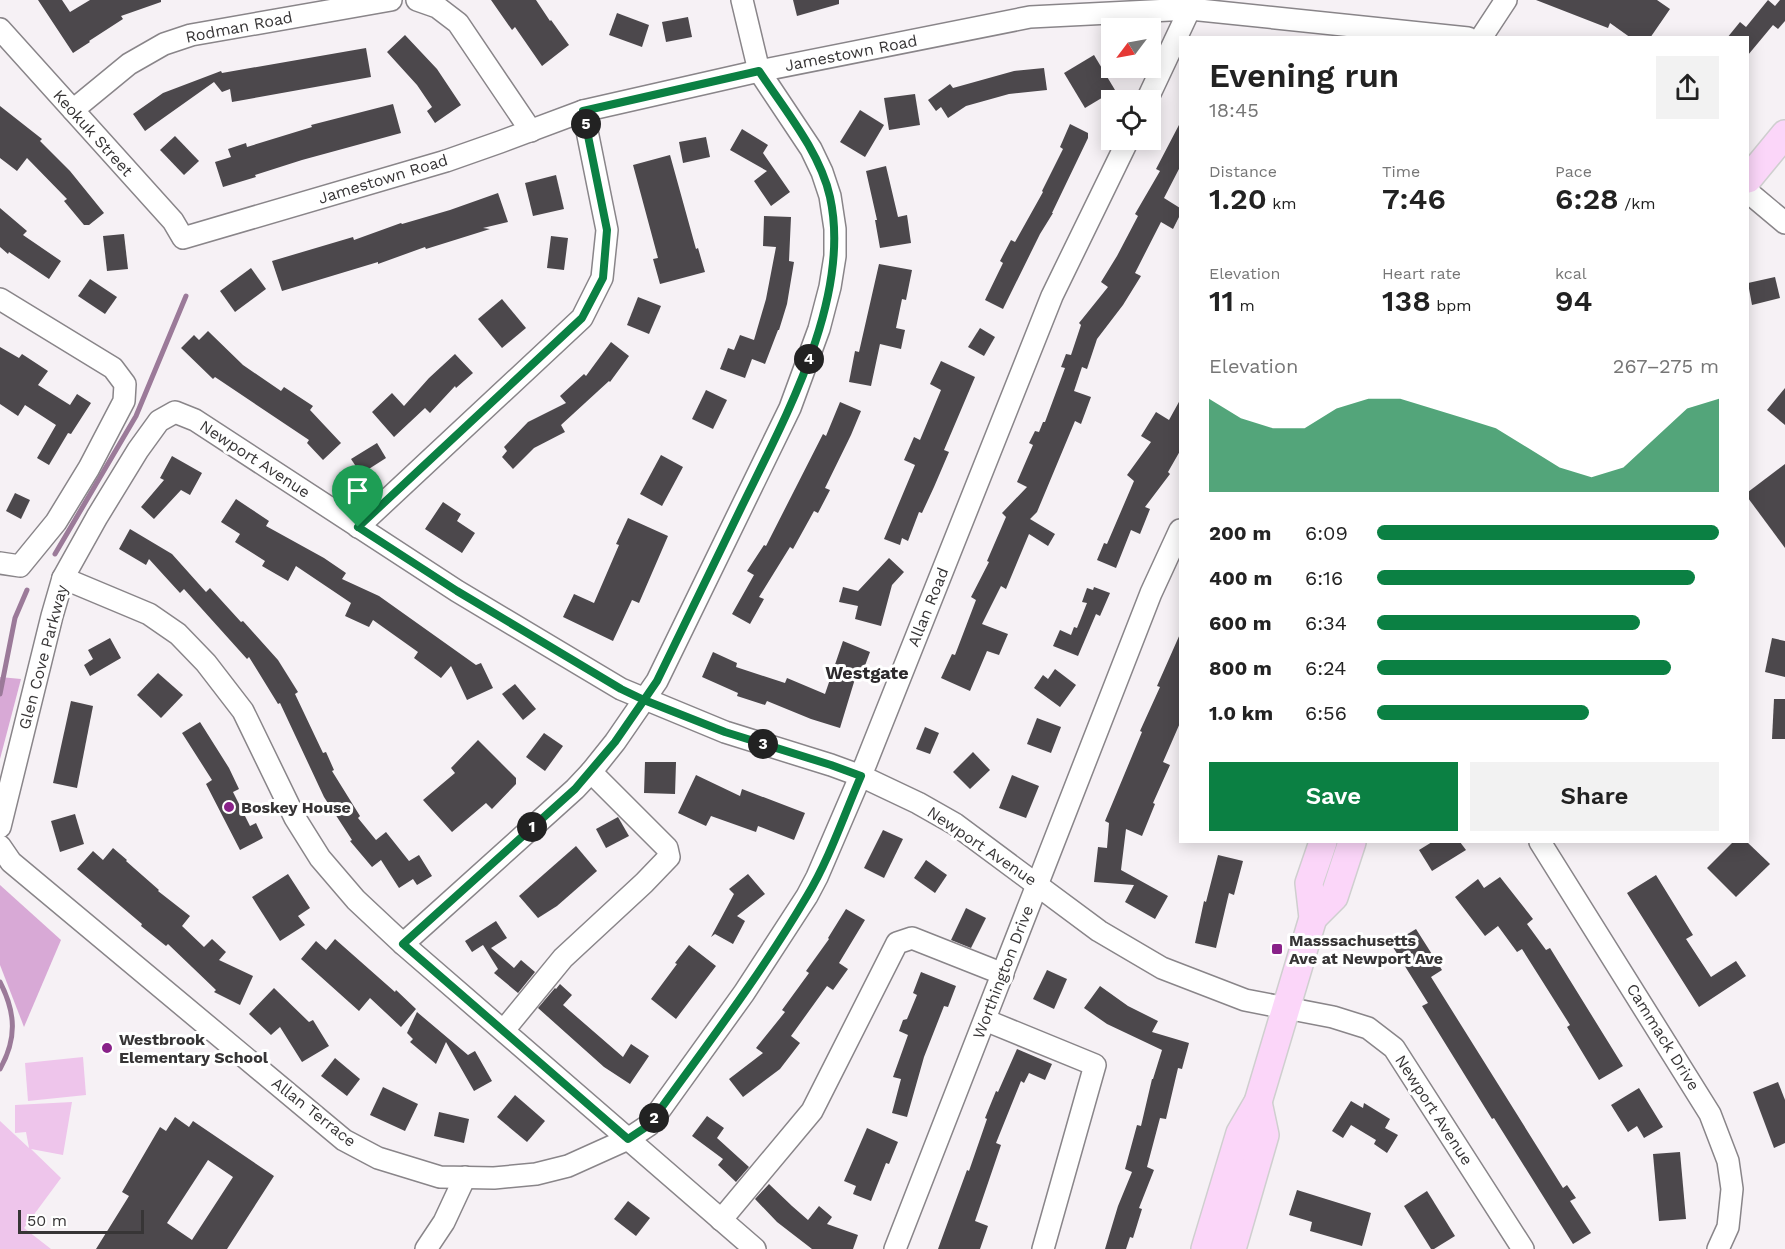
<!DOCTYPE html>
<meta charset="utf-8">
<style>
body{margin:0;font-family:"Work Sans",sans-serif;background:#f2f2f2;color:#222;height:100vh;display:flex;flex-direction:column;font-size:22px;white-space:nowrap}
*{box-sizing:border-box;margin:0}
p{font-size:20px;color:#767676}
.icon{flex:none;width:33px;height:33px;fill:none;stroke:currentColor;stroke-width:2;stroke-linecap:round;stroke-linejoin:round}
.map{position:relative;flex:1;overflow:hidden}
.side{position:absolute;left:1179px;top:36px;width:570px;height:807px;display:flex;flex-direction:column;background:#fff;border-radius:0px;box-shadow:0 3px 15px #0003}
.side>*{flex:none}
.needle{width:39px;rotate:238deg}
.controls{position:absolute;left:1101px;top:18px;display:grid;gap:12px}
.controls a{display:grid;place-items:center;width:60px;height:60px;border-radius:0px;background:#fff;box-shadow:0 3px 15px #0003;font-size:30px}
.scale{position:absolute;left:18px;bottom:15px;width:126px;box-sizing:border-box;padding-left:6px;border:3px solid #373536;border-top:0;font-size:16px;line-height:21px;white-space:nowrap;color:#373536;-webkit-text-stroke:4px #fff;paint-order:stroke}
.pin{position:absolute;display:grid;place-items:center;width:51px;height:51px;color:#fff;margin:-62px -26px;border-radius:50% 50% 50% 0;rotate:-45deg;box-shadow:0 0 6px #0007}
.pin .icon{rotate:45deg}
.km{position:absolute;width:30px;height:30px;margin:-15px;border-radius:50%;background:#222;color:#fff;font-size:16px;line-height:30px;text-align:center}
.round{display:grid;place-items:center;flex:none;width:63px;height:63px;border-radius:0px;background:#f2f2f2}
.overview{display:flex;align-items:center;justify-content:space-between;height:102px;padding:0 30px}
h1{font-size:33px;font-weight:600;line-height:45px}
.stats{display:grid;grid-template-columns:repeat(3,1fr);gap:9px;height:102px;padding:6px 30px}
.stats div{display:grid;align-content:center}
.stats b{font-size:30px;font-weight:600}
.stats small{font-size:16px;font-weight:400}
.stats p{font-size:16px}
.chart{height:168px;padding:12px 30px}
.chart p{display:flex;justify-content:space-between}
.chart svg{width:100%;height:108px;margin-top:6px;fill:#0b8043;opacity:.7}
.button{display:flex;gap:12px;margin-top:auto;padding:12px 30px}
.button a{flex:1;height:69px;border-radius:0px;background:#0b8043;color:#fff;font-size:24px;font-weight:600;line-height:69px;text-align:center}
.button a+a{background:#f2f2f2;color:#222}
ul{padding:0 30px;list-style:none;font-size:20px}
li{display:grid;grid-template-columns:96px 72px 1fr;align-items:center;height:45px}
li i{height:15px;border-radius:8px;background:#0b8043}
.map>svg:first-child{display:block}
.green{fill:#eec5eb}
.forest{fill:#d8a9d6}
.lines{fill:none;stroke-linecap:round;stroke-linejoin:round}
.stream{stroke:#9b7a99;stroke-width:5}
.building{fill:#4c484c;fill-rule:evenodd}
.minor-casing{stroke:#898589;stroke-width:24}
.major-casing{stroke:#cfcfcf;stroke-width:30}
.minor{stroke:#fff;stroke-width:21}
.major{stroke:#fbd6f9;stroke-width:27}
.route-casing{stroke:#fff;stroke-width:12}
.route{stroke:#0b8043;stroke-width:8}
.poi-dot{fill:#892289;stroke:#fff;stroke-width:2}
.labels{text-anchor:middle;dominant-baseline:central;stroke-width:6;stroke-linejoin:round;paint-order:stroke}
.street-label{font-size:16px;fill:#373536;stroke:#fff}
.poi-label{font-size:16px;font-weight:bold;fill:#373536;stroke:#fff;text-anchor:start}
.neighbourhood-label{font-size:18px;font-weight:bold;fill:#2d2a2d;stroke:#fff}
</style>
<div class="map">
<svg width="1785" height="1249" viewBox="0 0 1785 1249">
<rect width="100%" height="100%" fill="#f6f1f5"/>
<g class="green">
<polygon points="83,1057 86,1095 28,1101 25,1063"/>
<polygon points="72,1102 63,1155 31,1149 61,1178 24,1228 51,1249 0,1249 0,1121 29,1148 26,1132 15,1133 15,1105"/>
</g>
<g class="forest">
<polygon points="0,677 21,679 0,759"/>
<polygon points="0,885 61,940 24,1027 0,965"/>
</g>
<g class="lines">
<g class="stream">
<polyline points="55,554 136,416 186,296"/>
<polyline points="0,694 15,618 27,590"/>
<path d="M 0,982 C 16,1013 17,1039 0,1069"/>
</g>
</g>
<g class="building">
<polygon points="38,0 62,0 70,12 90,0 161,0 161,2 121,16 123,19 89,41 90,42 73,53"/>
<polygon points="491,0 536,0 550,21 551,20 569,45 542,66 515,27 512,30"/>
<polygon points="793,0 839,0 839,4 797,16"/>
<polygon points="1536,0 1657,0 1670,9 1650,38 1631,38 1610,23 1608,28"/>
<polygon points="1768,0 1775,6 1780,0 1785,0 1785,21 1778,29 1773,25 1748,55 1748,38 1727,38 1740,22 1746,27"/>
<polygon points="617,13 649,25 642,47 609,35"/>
<polygon points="688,17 692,37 666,42 662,22"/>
<polygon points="405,35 437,69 461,105 435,123 427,111 432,107 417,85 387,52"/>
<polygon points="366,48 371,77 232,102 230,89 222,92 214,82 145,131 133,114 163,93 221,71 222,73"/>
<polygon points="1094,55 1115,90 1085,108 1064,73"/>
<polygon points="1044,68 1047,90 1009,94 966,106 948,118 941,107 936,111 928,100 950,84 953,88 1014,71"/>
<polygon points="915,94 920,125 889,130 884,98"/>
<polygon points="393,104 401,133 302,160 255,175 256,177 223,187 215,162 231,157 228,149 246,143 247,147 312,127 311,125"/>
<polygon points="0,106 42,139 40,141 70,171 104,213 89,225 84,225 64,201 67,199 27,158 17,171 0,158"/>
<polygon points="860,110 884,125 865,157 840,142"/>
<polygon points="1180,123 1180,167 1164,198 1180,208 1180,215 1173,229 1161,222 1135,273 1141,276 1123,305 1097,339 1087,369 1082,367 1074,391 1091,397 1081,424 1075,421 1037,512 1030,519 1055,534 1048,546 1029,534 1006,589 1001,586 982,624 1008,634 999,655 987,651 970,691 941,678 952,654 955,655 976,600 971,597 989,562 987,561 1006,517 1002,513 1027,487 1017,482 1033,445 1029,443 1035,431 1039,432 1043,422 1045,422 1065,368 1061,367 1066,354 1071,355 1081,325 1079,323 1108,287 1101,282 1117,256 1138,216 1135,214 1160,171 1156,169"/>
<polygon points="1070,124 1088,133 1088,138 1052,213 1053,213 1040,234 1003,309 985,300 1003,263 1000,261 1011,240 1015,242 1043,192 1042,191 1063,149 1060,147"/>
<polygon points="742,129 768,145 763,153 790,192 771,206 754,181 767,171 730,150"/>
<polygon points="175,136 199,161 184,175 160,150"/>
<polygon points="706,137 710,157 683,163 679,142"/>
<polygon points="670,155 696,249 698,248 705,272 660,284 653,259 658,258 633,165"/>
<polygon points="886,166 898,217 907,215 911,243 880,248 875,220 877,220 866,171"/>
<polygon points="556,175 564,209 533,216 525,183"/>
<polygon points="498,193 508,222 483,228 490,229 426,249 425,247 378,264 378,262 282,291 272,261 353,237 354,240 401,223 402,224 450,210"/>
<polygon points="0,208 27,231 23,235 61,261 49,279 9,252 8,254 0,247"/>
<polygon points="764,216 791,217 789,261 794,262 787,304 779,330 778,330 765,364 752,359 745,378 720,369 728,348 734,350 740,335 754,340 766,299 776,247 763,246"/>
<polygon points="124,234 128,269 107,271 103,236"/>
<polygon points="551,236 568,238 564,270 547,268"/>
<polygon points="879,264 912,270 906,300 902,299 896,328 905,330 901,349 880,344 871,386 849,382 855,351 859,352"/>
<polygon points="251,268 266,289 235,312 220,291"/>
<polygon points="1775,277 1780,298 1752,305 1748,283"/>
<polygon points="90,279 117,297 105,314 78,296"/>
<polygon points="638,297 661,306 649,334 627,325"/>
<polygon points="502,299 526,328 502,348 478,319"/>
<polygon points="980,328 995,337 984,356 968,347"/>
<polygon points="208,331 243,365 281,391 284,387 313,406 310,410 341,443 323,460 307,443 309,440 215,377 213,379 181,348 194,335 199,340"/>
<polygon points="611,342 629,356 610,382 609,381 561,425 565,432 534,448 513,469 502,457 507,451 504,447 528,422 566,403 560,396 584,374 586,376"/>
<polygon points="0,347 19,358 22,354 48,371 38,385 70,405 77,394 91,403 71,434 68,433 49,465 37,458 56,425 25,405 18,416 0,404"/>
<polygon points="455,354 473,373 456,388 455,386 430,413 425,408 394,437 372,412 392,393 404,406 429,378"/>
<polygon points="941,361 975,377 944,450 949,452 934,487 922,513 919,512 908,541 902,538 900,545 884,539 915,465 904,460 914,437 920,440 941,390 930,384"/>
<polygon points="1785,388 1785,425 1767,410"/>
<polygon points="706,390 727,400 713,429 692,419"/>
<polygon points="1180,400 1180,451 1168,472 1170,474 1145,507 1150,509 1140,534 1131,530 1116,568 1097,560 1104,543 1107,544 1134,481 1127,475 1151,442 1141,436 1156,412 1169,420"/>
<polygon points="840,402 861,411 851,435 825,488 830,490 818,513 814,511 793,549 790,547 759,597 764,599 750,624 732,614 754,575 747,571 764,545 766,546 823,434 826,436"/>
<polygon points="377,443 386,458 361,474 351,459"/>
<polygon points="661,455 683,467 662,506 640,494"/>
<polygon points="172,456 202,473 190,495 181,490 154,519 141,507 164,480 160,478"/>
<polygon points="1785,464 1785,548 1748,498 1748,492"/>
<polygon points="15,493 30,500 21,519 6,511"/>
<polygon points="236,499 269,521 266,526 324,558 346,573 342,579 379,596 476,665 481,663 493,688 467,700 451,666 441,678 414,658 418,652 373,620 369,627 345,616 351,603 296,566 288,581 262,566 265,561 235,542 240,534 221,522"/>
<polygon points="443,502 461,514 457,521 475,533 462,553 425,529"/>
<polygon points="628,518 668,536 639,603 632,600 613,641 563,617 574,594 594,603 619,545 616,544"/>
<polygon points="130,529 172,554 206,592 210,588 241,622 243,621 278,660 298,692 295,694 323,753 326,752 334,770 332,771 360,816 358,818 376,840 386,832 409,861 419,855 432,876 417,885 413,879 399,888 381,860 372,867 350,841 352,840 324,797 280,703 278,704 249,657 247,659 184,589 180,593 149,559 146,565 119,549"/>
<polygon points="889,558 904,572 892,585 881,626 855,619 858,606 839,602 843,587 858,591"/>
<polygon points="1094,587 1110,593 1100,616 1096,614 1078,656 1053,646 1060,630 1071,635 1074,627 1077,628 1087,603 1082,602 1087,588 1093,590"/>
<polygon points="1180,634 1180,723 1163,762 1170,765 1153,803 1155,804 1142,836 1126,829 1121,870 1168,896 1155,919 1125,902 1134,885 1094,882 1098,847 1107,848 1109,823 1105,821 1142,732 1140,731 1160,687 1157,686"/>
<polygon points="110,638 121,658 90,676 84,665 93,659 88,650"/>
<polygon points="1772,638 1785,641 1785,677 1765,672"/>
<polygon points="843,641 870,652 863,671 858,669 840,728 811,719 767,701 765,705 737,696 738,693 702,677 713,652 737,663 736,667 785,683 787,678 825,694"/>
<polygon points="1055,669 1076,685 1060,707 1034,688 1043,675 1048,679"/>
<polygon points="158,673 183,695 161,718 137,695"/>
<polygon points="515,684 536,709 523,720 502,694"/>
<polygon points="1774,699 1785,699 1785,739 1772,739"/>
<polygon points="71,701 93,706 77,788 53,783"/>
<polygon points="1037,718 1061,727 1051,753 1027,744"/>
<polygon points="200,722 229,768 239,789 233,792 250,826 256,823 263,838 240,850 206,784 212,780 182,733"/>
<polygon points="925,727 939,733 930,754 916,749"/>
<polygon points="544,733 563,746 545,771 526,757"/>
<polygon points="478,740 516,778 516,784 492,809 486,803 452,832 423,800 455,773 451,768"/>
<polygon points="973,752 990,770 970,789 953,772"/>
<polygon points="645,762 676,762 675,794 644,793"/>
<polygon points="696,775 740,796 742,789 805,813 794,840 758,826 756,832 711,816 706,826 678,813"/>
<polygon points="1012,775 1039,786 1026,818 999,808"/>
<polygon points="75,814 84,844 60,852 51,821"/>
<polygon points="618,817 629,836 606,848 596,829"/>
<polygon points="883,830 903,839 884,878 864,868"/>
<polygon points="1432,842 1460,842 1466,850 1432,871 1419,850"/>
<polygon points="1733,842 1747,842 1770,864 1736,897 1707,868"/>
<polygon points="576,846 597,871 557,906 538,918 519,896"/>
<polygon points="113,848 127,860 126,861 159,890 158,891 190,916 182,926 204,947 212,939 226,952 219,960 253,976 240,1005 214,992 216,990 168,944 166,946 141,926 142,924 77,869 93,851 103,860"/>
<polygon points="1218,855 1243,861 1234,895 1229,893 1216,948 1195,943 1204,901 1206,902"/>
<polygon points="926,860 947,875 935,893 914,878"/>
<polygon points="288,874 310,908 298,916 305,925 280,941 252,897"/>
<polygon points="748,874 765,894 737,916 745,921 733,944 715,934 711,937 734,894 729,889"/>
<polygon points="1656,875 1693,935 1686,939 1711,977 1736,961 1746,976 1699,1007 1627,893"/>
<polygon points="1500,877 1533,919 1527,924 1546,950 1550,948 1623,1066 1599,1080 1567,1027 1570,1025 1522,949 1517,952 1498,926 1485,936 1455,897 1478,879 1484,888"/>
<polygon points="966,908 986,918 971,948 951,940"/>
<polygon points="846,909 865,920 839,963 848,969 833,990 827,986 791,1036 800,1043 780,1069 743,1097 729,1079 763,1053 756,1048 785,1012 782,1010 809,973 806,971 829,939 828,938"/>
<polygon points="496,921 507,938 491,948 514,968 521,960 535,972 518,993 494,973 498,969 483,945 472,952 465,941"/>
<polygon points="1416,929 1442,970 1431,977 1563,1188 1567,1185 1576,1198 1570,1201 1591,1233 1573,1244 1494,1118 1492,1119 1422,1006 1428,1003 1391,944"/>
<polygon points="335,939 395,992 396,990 416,1009 401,1027 370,998 359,1011 301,959 316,941 326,950"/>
<polygon points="689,945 716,966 676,1019 651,999 677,964 675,963"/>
<polygon points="1047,970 1067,979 1054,1009 1033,999"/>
<polygon points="921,972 956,986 948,1007 944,1006 924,1057 907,1117 892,1113 901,1079 893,1077 908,1035 899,1031 903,1020 907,1019 917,995 913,993"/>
<polygon points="560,984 572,995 563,1005 623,1057 631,1044 649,1056 630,1084 604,1067 538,1008 555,988 556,989"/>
<polygon points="1100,986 1128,1006 1158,1021 1152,1032 1189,1043 1182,1069 1178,1068 1166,1119 1160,1118 1147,1167 1154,1170 1139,1208 1142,1209 1133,1238 1130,1237 1126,1249 1105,1249 1118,1206 1132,1172 1125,1169 1137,1125 1141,1126 1152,1079 1153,1079 1162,1050 1107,1024 1084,1008"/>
<polygon points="274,988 309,1022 313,1020 329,1046 302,1062 280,1027 271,1035 249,1014"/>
<polygon points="417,1012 468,1055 475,1051 492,1081 474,1091 446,1042 436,1064 410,1042 413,1039 407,1033"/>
<polygon points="1017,1049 1052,1064 1045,1080 1029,1073 1024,1083 1021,1081 996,1143 1001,1145 975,1221 988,1226 980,1249 938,1249 967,1170 969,1171 987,1119 985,1118 996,1091 998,1092"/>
<polygon points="335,1058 360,1079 347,1096 321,1076"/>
<polygon points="1778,1082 1785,1100 1785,1143 1774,1148 1753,1092"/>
<polygon points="383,1087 418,1104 405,1131 370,1115"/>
<polygon points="1639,1088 1663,1127 1644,1138 1637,1126 1628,1132 1611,1105"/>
<polygon points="515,1095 545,1121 527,1142 497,1117"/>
<polygon points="1351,1101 1363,1108 1364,1103 1390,1119 1385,1128 1398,1135 1387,1153 1374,1144 1376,1140 1351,1125 1343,1138 1332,1131"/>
<polygon points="439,1112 469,1119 464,1143 434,1136"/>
<polygon points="707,1116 724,1128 717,1138 749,1167 736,1182 718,1165 723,1159 692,1136"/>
<path d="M 175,1117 L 189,1127 L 193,1121 L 274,1176 L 227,1249 L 96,1249 L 129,1196 L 122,1192 L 160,1127 L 166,1131 ZM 208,1160 L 233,1177 L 192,1240 L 167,1223 Z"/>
<polygon points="867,1128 898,1142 889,1164 886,1163 871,1201 853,1194 856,1186 844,1181"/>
<polygon points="1680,1152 1686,1219 1659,1221 1653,1154"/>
<polygon points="769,1184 792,1206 808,1220 819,1206 832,1217 827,1224 858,1235 853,1249 812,1249 777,1222 755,1199"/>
<polygon points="1297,1190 1371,1213 1362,1246 1310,1231 1312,1222 1289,1215"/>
<polygon points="1427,1191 1455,1236 1434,1249 1431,1249 1404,1206"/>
<polygon points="628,1201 650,1218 636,1236 614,1219"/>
</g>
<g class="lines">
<g class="minor-casing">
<g id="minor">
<polyline points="417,0 437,7 458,23 531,131"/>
<polyline points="0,29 173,221 183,238 446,161 500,142 583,111 759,71 1030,17 1190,9 1468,38"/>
<polyline points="1481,38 1506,0"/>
<polyline points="1147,100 1194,0"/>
<polyline points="73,110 129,64 164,44 191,35 391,0"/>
<polyline points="1748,192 1785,223"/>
<polyline points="0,299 113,368 125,384 124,401 89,468 56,522 20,566 0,563"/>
<polyline points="358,527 582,318 602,278 607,230 583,111"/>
<polyline points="63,578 149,614 178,634 206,663 243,711 295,818 320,858 356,900 403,944 755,1249"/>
<polyline points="0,827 52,616 63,578 97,517 138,450 159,421 175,412 195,420 457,591 621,689 725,732 831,765 861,776 918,803 955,824 1099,931 1162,968 1245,1000 1333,1017 1368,1028 1394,1048 1523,1249"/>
<polyline points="1540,842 1710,1114 1728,1161 1732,1189 1728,1227 1718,1249"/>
<polyline points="0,846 11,862 344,1140 378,1158 440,1177 494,1178 536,1174 568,1166 628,1139 649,1125 744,993 807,896 817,877 866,763 1052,296 1128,140"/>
<polyline points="403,944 575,789 591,772 615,742 657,681 790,408 819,329 830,287 835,256 835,229 830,196 822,172 811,149 759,71 742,0"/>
<polyline points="985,1020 1095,1065 1043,1249"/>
<polyline points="504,1030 563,958 644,883 669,857 667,848 591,772"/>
<polyline points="721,1220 812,1111 897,943 912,938 1003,974"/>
<polyline points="426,1249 444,1222 465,1177"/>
<polyline points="895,1249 1151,593 1180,530"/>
</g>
</g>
<g class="major-casing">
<g id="major">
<polyline points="1748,179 1785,134"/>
<polyline points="1313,918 1334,897 1352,842"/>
<polyline points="1205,1249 1240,1133 1258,1102 1313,918 1309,883 1323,842"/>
<polyline points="1232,1249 1265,1135 1258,1102"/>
</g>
</g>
<use href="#minor" class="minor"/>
<use href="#major" class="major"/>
</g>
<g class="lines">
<g class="route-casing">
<path id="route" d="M 358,527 L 457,591 L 621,689 L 644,700 L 615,742 L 575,789 L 403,944 L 628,1139 L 649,1125 C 703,1050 760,976 807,896 C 829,860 844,815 861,776 L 831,765 L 725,732 L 644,700 L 657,681 C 685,623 714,564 742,506 C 785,418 852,297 830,197 C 820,152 785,110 759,71 L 583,111 L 607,230 L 603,278 L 582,318 L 358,527"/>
</g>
<use href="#route" class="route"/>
</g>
<g class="poi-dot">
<circle cx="229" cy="807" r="6"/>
<rect x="1271" y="943" width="12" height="12" rx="3"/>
<circle cx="107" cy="1048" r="6"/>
</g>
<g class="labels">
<g class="street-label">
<text transform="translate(239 27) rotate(-11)">Rodman Road</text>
<text transform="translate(851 53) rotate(-11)">Jamestown Road</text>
<text transform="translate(93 133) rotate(48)">Keokuk Street</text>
<text transform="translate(383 179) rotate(-17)">Jamestown Road</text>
<text transform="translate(255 459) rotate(33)">Newport Avenue</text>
<text transform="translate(928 607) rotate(-68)">Allan Road</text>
<text transform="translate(43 657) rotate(-75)">Glen Cove Parkway</text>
<text transform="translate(982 846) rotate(34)">Newport Avenue</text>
<text transform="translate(1003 972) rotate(-69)">Worthington Drive</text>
<text transform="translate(1663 1037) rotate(58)">Cammack Drive</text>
<text transform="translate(1434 1110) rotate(57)">Newport Avenue</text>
<text transform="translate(314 1112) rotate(38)">Allan Terrace</text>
</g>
<g class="poi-label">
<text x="241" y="807">Boskey House</text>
<text x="1289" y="940">Masssachusetts<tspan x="1289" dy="18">Ave at Newport Ave</tspan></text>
<text x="119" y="1039">Westbrook<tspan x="119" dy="18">Elementary School</tspan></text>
</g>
<g class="neighbourhood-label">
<text x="867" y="672">Westgate</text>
</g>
</g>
</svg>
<div class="controls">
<a><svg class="needle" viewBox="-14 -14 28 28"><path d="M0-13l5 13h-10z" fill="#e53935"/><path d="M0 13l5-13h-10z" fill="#767676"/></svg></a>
<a><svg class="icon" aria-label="locate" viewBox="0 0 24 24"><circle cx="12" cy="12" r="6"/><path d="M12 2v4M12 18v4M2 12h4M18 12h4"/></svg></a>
</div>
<div class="scale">50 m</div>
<div class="pin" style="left:358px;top:527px;background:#1e9e55"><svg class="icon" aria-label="arrive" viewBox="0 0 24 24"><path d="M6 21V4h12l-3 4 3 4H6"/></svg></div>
<b class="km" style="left:532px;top:827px">1</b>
<b class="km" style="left:654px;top:1118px">2</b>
<b class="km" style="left:763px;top:744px">3</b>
<b class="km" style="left:809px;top:359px">4</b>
<b class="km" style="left:586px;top:124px">5</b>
<section class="side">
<div class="overview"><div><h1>Evening run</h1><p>18:45</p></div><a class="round"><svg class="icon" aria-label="share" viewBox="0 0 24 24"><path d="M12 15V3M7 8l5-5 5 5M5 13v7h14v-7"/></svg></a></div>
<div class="stats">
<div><p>Distance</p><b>1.20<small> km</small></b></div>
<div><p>Time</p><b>7:46</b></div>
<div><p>Pace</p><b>6:28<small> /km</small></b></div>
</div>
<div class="stats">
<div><p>Elevation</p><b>11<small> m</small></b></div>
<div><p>Heart rate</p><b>138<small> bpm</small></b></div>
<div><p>kcal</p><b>94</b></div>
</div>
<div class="chart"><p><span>Elevation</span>267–275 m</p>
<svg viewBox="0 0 160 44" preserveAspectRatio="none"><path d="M0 44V6L10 14L20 18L30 18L40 10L50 6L60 6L70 10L80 14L90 18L100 26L110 34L120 38L130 34L140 22L150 10L160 6V44z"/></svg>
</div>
<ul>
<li><b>200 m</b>6:09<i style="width:100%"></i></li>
<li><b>400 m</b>6:16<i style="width:93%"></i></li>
<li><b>600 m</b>6:34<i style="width:77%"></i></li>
<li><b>800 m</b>6:24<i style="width:86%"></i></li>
<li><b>1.0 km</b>6:56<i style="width:62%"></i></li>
</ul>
<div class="button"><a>Save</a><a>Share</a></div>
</section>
</div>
